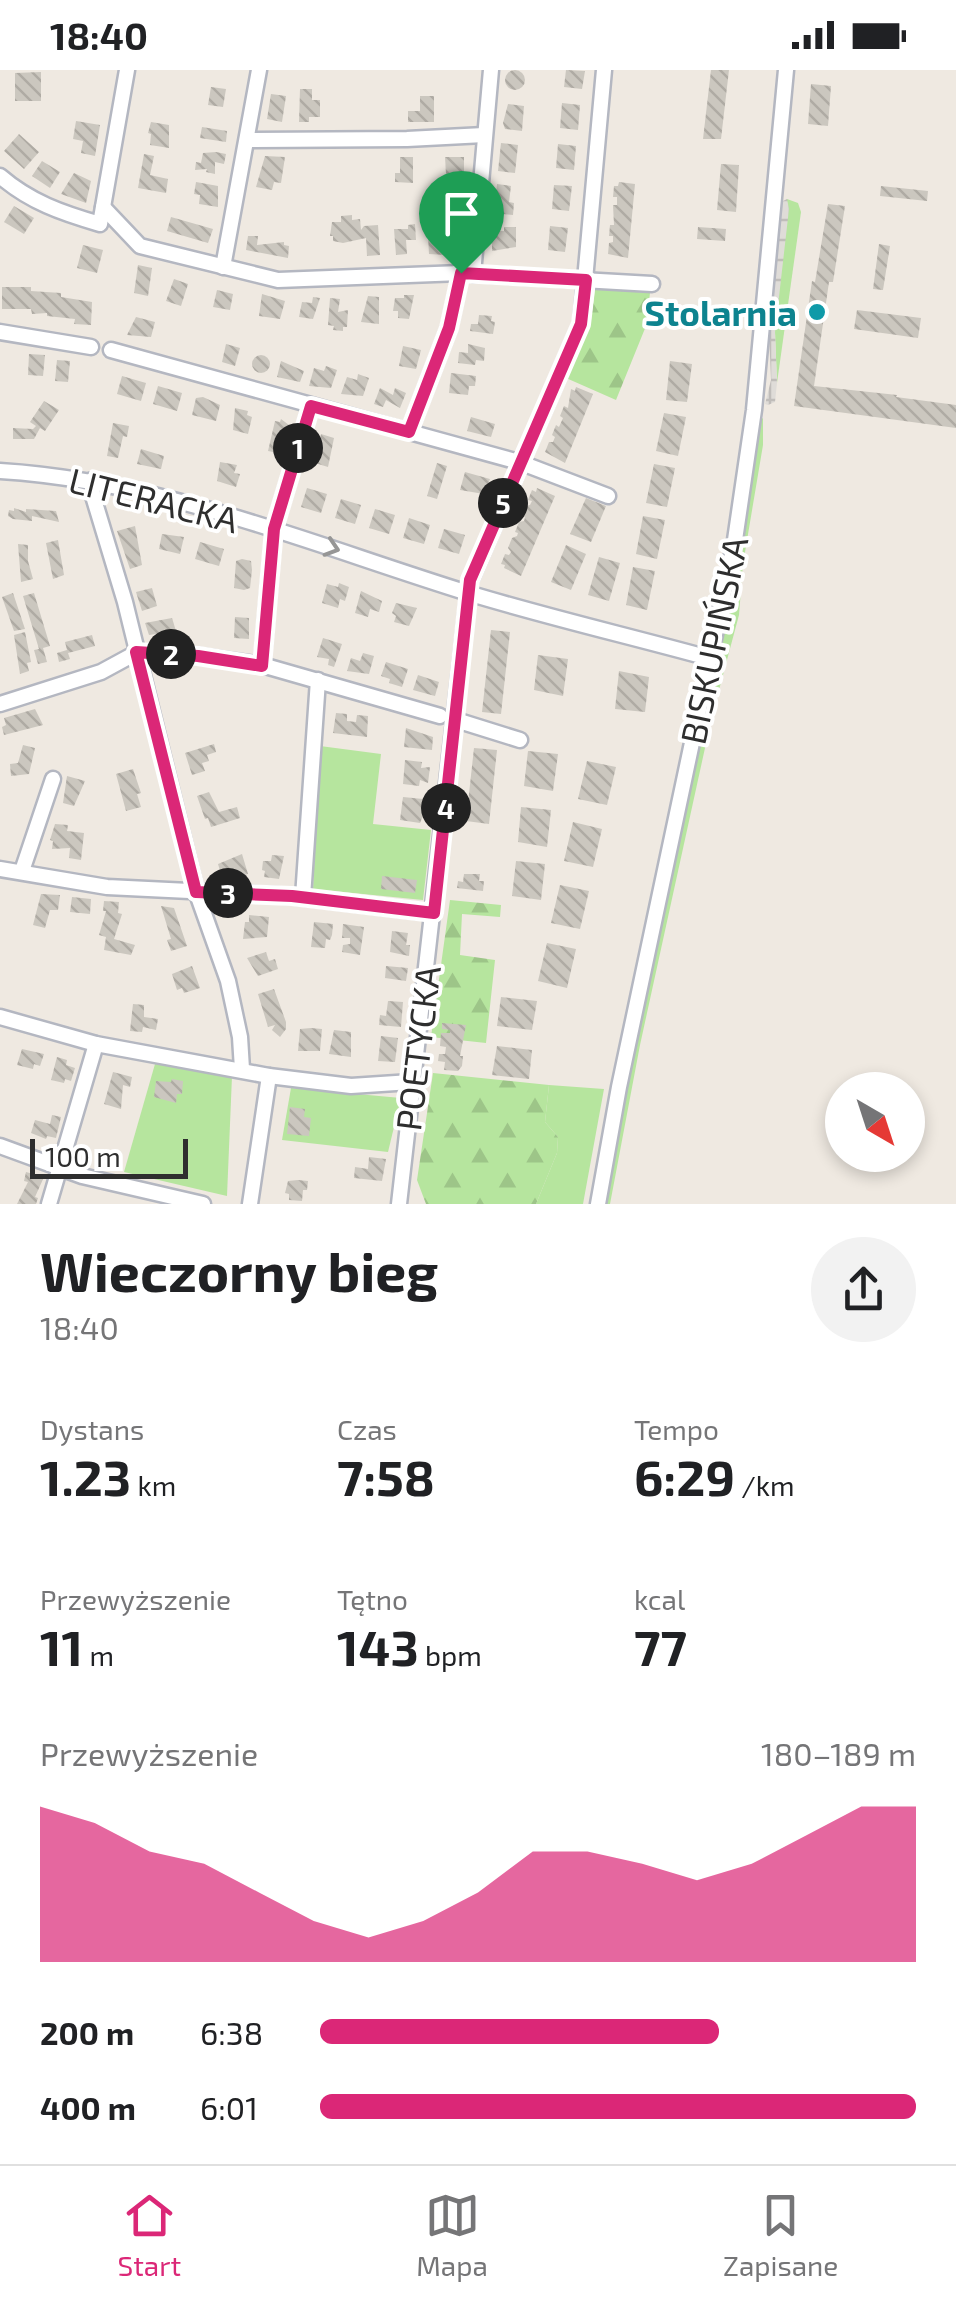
<!DOCTYPE html>
<html lang="pl">
<meta charset="utf-8">
<style>
body{margin:0;font-family:"Exo 2",sans-serif;background:#f2f2f2;color:#202124;height:100vh;display:flex;flex-direction:column;font-size:38px;white-space:nowrap}
*{box-sizing:border-box;margin:0}
p{font-size:32px;color:#757577}
.icon{flex:none;width:55px;height:55px;fill:none;stroke:currentColor;stroke-width:2;stroke-linecap:round;stroke-linejoin:round}
.map{position:relative;height:1134px;overflow:hidden}
.side{display:flex;flex-direction:column;background:#fff;flex:1}
.side>*{flex:none}
.needle{width:65px;rotate:141deg}
.controls{position:absolute;left:825px;top:1002px;display:grid;gap:20px}
.controls a{display:grid;place-items:center;width:100px;height:100px;border-radius:50%;background:#fff;box-shadow:0 5px 15px #0003;font-size:50px}
.scale{position:absolute;left:30px;bottom:25px;width:158px;box-sizing:border-box;padding-left:10px;border:5px solid #2e2e2e;border-top:0;font-size:28px;line-height:35px;white-space:nowrap;color:#2e2e2e;-webkit-text-stroke:8px #fff;paint-order:stroke}
.pin{position:absolute;display:grid;place-items:center;width:85px;height:85px;color:#fff;margin:-102px -42px;border-radius:50% 50% 50% 0;rotate:-45deg;box-shadow:0 0 10px #0007}
.pin .icon{rotate:45deg}
.km{position:absolute;width:50px;height:50px;margin:-25px;border-radius:50%;background:#222;color:#fff;font-size:28px;line-height:50px;text-align:center}
.round{display:grid;place-items:center;flex:none;width:105px;height:105px;border-radius:52px;background:#f2f2f2}
.overview{display:flex;align-items:center;justify-content:space-between;height:170px;padding:0 40px}
h1{font-size:55px;font-weight:700;line-height:75px}
.metrics{display:grid;grid-template-columns:repeat(3,1fr);gap:15px;height:170px;padding:10px 40px}
.metrics div{display:grid;align-content:center}
.metrics b{font-size:50px;font-weight:700}
.metrics small{font-size:28px;font-weight:400}
.metrics p{font-size:28px}
.chart{height:280px;padding:20px 40px}
.chart p{display:flex;justify-content:space-between}
.chart svg{width:100%;height:180px;margin-top:10px;fill:#db2777;opacity:.7}
ul{padding:0 40px;list-style:none;font-size:32px}
li{display:grid;grid-template-columns:160px 120px 1fr;align-items:center;height:75px}
li i{height:25px;border-radius:12px;background:#db2777}
.status{display:flex;justify-content:space-between;align-items:center;height:70px;padding:0 50px;background:#fff;direction:ltr}
.status svg{height:28px;fill:currentColor}
.menu{display:flex;justify-content:space-around;align-items:center;height:140px;border-top:2px solid #e0e0e0;background:#fff;font-size:28px;color:#757577}
.menu a{display:grid;justify-items:center;gap:5px}
.menu .on{color:#db2777}
.map>svg:first-child{display:block}
.grass{fill:#b6e59e}
.forest{fill:url(#forest-firs)}
.plaza{fill:url(#plaza-grid)}
.building{fill:url(#building-back-hatch)}
.lines{fill:none;stroke-linecap:round;stroke-linejoin:round}
.minor-casing{stroke:#b4b7c1;stroke-width:19}
.minor{stroke:#fff;stroke-width:14}
.oneway{stroke:#969696}
.route-casing{stroke:#fff;stroke-width:20}
.route{stroke:#db2777;stroke-width:12}
.culture-dot{fill:#0f9aa8;stroke:#fff;stroke-width:4}
.labels{text-anchor:middle;dominant-baseline:central;stroke-width:8;stroke-linejoin:round;paint-order:stroke}
.culture-label{font-size:35px;font-weight:bold;fill:#0d838f;stroke:#fff;text-anchor:end}
.street-label{font-size:35px;fill:#2e2e2e;stroke:#fff}
</style>
<div class="status"><b>18:40</b><svg viewBox="0 0 49 12"><path d="M0 12V9h3v3zM5 12V6h3v6zM10 12V3h3v9zM15 12V0h3v12zM26 1h20v11H26zM47 4h2v5h-2z"/></svg></div>
<div class="map">
<svg width="956" height="1134" viewBox="0 0 956 1134">
<defs>
<pattern id="forest-firs" width="22" height="20" patternUnits="userSpaceOnUse" patternTransform="scale(2.5)"><rect width="22" height="20" fill="#b6e59e"/><path d="M5 1l3.5 6h-7zM16 11l3.5 6h-7z" fill="#9dc588"/></pattern>
<pattern id="plaza-grid" width="8" height="8" patternUnits="userSpaceOnUse" patternTransform="scale(2.5)"><rect width="8" height="8" fill="#dfdcd8"/><path d="M0 4h8M4 0v8" fill="none" stroke="#c0bdba"/></pattern>
<pattern id="building-back-hatch" width="6" height="6" patternUnits="userSpaceOnUse" patternTransform="scale(2.5)"><rect width="6" height="6" fill="#cbc7bf"/><path d="M-1 5l2 2M0 0l6 6M5-1l2 2" fill="none" stroke="#afaba4"/></pattern>
</defs>
<rect width="100%" height="100%" fill="#efe9e1"/>
<g class="grass">
<polygon points="787,129 798,133 801,142 777,313 775,262"/>
<polygon points="763,348 763,375 743,494 739,545 712,646 640,975 610,1134 602,1134 758,352"/>
<polygon points="320,676 381,684 373,754 431,760 423,830 313,819"/>
<polygon points="155,994 232,1006 227,1126 124,1102"/>
<polygon points="549,1015 604,1019 583,1134 536,1134 557,1083 558,1067 545,1052"/>
<polygon points="291,1018 401,1028 388,1082 282,1070"/>
</g>
<g class="forest">
<polygon points="595,219 650,223 646,256 616,330 566,308 591,250"/>
<polygon points="450,830 501,835 500,847 462,844 460,885 495,890 486,973 431,967"/>
<polygon points="433,1003 549,1015 545,1052 558,1067 557,1083 536,1134 426,1134 417,1110"/>
</g>
<polygon class="plaza" points="787,129 789,139 775,262 777,313 775,332 768,335 765,334 771,310 769,263 781,132"/>
<g class="building">
<polygon points="566,0 585,1 582,19 564,17"/>
<polygon points="711,0 729,0 721,69 703,69"/>
<circle cx="515" cy="10" r="10"/>
<polygon points="41,2 41,31 15,31 15,3"/>
<polygon points="811,14 831,16 828,56 808,54"/>
<polygon points="211,17 226,19 223,37 208,35"/>
<polygon points="300,19 312,19 312,30 320,30 320,47 309,47 309,52 299,52"/>
<polygon points="271,24 286,26 282,52 267,49"/>
<polygon points="420,26 434,26 434,52 408,52 408,41 420,41"/>
<polygon points="562,33 580,35 578,60 560,58"/>
<polygon points="508,34 524,36 522,61 505,59 503,53"/>
<polygon points="76,51 100,55 95,86 81,83 83,71 73,69"/>
<polygon points="151,52 169,55 169,78 150,75 151,64 148,63"/>
<polygon points="202,57 227,61 226,72 200,68"/>
<polygon points="19,64 39,82 24,99 4,81"/>
<polygon points="501,73 518,75 515,103 498,101"/>
<polygon points="558,74 576,76 574,100 556,98"/>
<polygon points="216,82 226,84 224,94 215,92 215,104 206,102 207,99 195,100 196,92 201,93 203,83"/>
<polygon points="144,84 154,86 150,105 168,109 166,123 138,118"/>
<polygon points="265,86 285,87 281,113 274,112 272,120 256,117"/>
<polygon points="400,87 413,87 413,113 395,112 395,103 400,103"/>
<polygon points="445,87 464,87 464,103 446,104"/>
<polygon points="42,91 60,102 50,118 32,106"/>
<polygon points="721,94 739,95 736,142 717,140"/>
<polygon points="74,103 91,111 86,133 61,124"/>
<polygon points="196,112 218,116 218,137 199,134 200,125 194,124"/>
<polygon points="619,112 635,114 628,188 608,184 609,173 613,172 613,166 609,166 610,155 614,155 613,135 617,135 617,127 613,127 614,116 618,116"/>
<polygon points="497,114 511,116 509,132 514,133 513,145 494,143"/>
<polygon points="554,115 572,116 569,141 552,139"/>
<polygon points="881,116 928,121 927,131 880,126"/>
<polygon points="437,126 455,127 454,142 436,141"/>
<polygon points="828,134 845,136 833,212 829,212 814,316 897,325 896,327 956,335 956,358 794,336 812,211 815,212"/>
<polygon points="14,136 34,148 24,164 4,152"/>
<polygon points="352,145 352,150 360,149 361,160 364,156 378,155 380,185 367,186 366,168 343,173 333,171 333,166 330,166 332,152 341,152 341,146"/>
<polygon points="171,147 213,159 208,173 167,161"/>
<polygon points="415,154 416,170 406,170 407,184 396,185 394,159 408,159 408,155"/>
<polygon points="550,156 568,158 565,182 548,180"/>
<polygon points="504,157 516,157 516,177 492,181 492,161 504,161"/>
<polygon points="698,157 726,159 725,171 697,169"/>
<polygon points="448,165 455,166 456,181 445,181 445,185 429,184 428,166"/>
<polygon points="248,166 258,166 257,175 284,172 284,175 289,176 288,188 246,180"/>
<polygon points="879,174 890,176 883,220 873,219"/>
<polygon points="83,175 103,180 97,203 77,198"/>
<polygon points="138,195 152,198 148,226 134,223"/>
<polygon points="174,209 188,214 181,236 166,231"/>
<polygon points="2,217 31,217 31,221 61,223 61,227 92,232 91,255 74,254 75,249 47,246 47,243 32,244 31,239 2,239"/>
<polygon points="217,220 233,224 230,240 213,237"/>
<polygon points="262,224 285,231 280,249 259,246"/>
<polygon points="404,225 414,225 409,249 398,248 398,241 393,241 395,228 404,228"/>
<polygon points="368,226 379,227 379,254 361,252"/>
<polygon points="313,227 320,228 313,249 299,247 302,232 312,233"/>
<polygon points="330,228 340,229 338,242 348,240 347,257 343,257 343,261 333,260 334,256 328,255"/>
<polygon points="857,240 921,248 918,268 854,259"/>
<polygon points="479,245 492,246 491,251 495,252 493,264 470,261 471,254 478,254"/>
<polygon points="136,247 155,252 151,267 127,265"/>
<polygon points="226,274 240,278 235,296 222,292"/>
<polygon points="468,274 485,278 484,291 476,290 475,295 458,293 459,282 468,283"/>
<polygon points="403,276 421,280 416,299 399,296"/>
<polygon points="29,284 45,285 43,306 28,305"/>
<circle cx="261" cy="294" r="9"/>
<polygon points="57,290 70,291 68,312 55,311"/>
<polygon points="281,291 304,301 300,312 277,307"/>
<polygon points="670,291 692,294 687,332 666,330"/>
<polygon points="326,296 337,300 331,318 309,316 314,298 324,301"/>
<polygon points="451,303 476,306 475,316 469,316 468,325 449,323"/>
<polygon points="358,304 369,308 363,326 341,324 347,307 357,310"/>
<polygon points="122,306 146,313 141,331 117,324"/>
<polygon points="158,316 182,323 177,341 153,334"/>
<polygon points="576,317 593,324 565,393 545,382 549,372 553,372 555,367 552,365 556,355 559,357 563,348 560,346 564,336 568,338 571,319 575,321"/>
<polygon points="380,318 393,325 395,318 406,323 400,338 386,330 383,337 374,334"/>
<polygon points="203,327 220,335 216,351 192,345 196,328"/>
<polygon points="44,331 59,340 45,361 40,358 34,369 13,369 13,358 33,359 36,356 30,352"/>
<polygon points="235,338 248,341 247,345 252,347 248,364 233,360"/>
<polygon points="664,343 686,347 678,386 656,381"/>
<polygon points="471,347 495,354 491,367 467,361"/>
<polygon points="281,349 289,355 278,383 268,381 275,351 280,352"/>
<polygon points="113,353 129,356 127,367 123,366 118,388 107,386"/>
<polygon points="321,364 334,368 328,397 315,393"/>
<polygon points="141,379 164,386 161,399 137,394"/>
<polygon points="220,392 237,395 234,403 240,404 236,417 217,411"/>
<polygon points="437,393 447,396 437,429 427,426"/>
<polygon points="654,394 675,398 667,437 646,433"/>
<polygon points="465,402 490,409 484,424 460,420"/>
<polygon points="307,418 327,424 321,443 301,437"/>
<polygon points="537,418 555,426 521,506 504,498 505,495 501,494 505,484 509,485 511,482 508,478 512,468 517,466 518,463 515,462 519,452 524,451 525,447 521,446 525,436 530,435 532,431 528,430 532,420 536,422"/>
<polygon points="586,428 606,436 591,472 570,464"/>
<polygon points="341,429 361,435 355,454 335,448"/>
<polygon points="14,438 26,442 26,439 56,441 59,452 32,446 32,451 13,449 8,446 9,440 14,441"/>
<polygon points="375,439 395,445 389,464 369,458"/>
<polygon points="643,446 665,450 657,489 636,484"/>
<polygon points="409,448 430,455 424,474 403,468"/>
<polygon points="135,456 142,495 130,499 117,461"/>
<polygon points="444,459 465,465 459,484 438,478"/>
<polygon points="162,464 184,467 180,484 159,479"/>
<polygon points="58,470 64,505 53,509 46,473"/>
<polygon points="200,472 224,479 219,496 195,489"/>
<polygon points="18,474 28,475 28,491 33,509 21,512"/>
<polygon points="566,475 586,484 571,520 551,512"/>
<polygon points="599,487 620,493 609,531 588,525"/>
<polygon points="242,489 251,491 252,500 250,518 244,520 234,518 236,491"/>
<polygon points="633,497 655,501 647,540 626,535"/>
<polygon points="339,513 349,517 345,531 340,529 338,538 322,533 327,514 338,517"/>
<polygon points="152,518 157,536 142,541 136,522"/>
<polygon points="361,521 382,531 379,542 370,539 368,547 355,543"/>
<polygon points="13,523 25,559 14,561 2,527"/>
<polygon points="34,523 50,576 43,578 47,592 38,594 34,580 39,579 23,526"/>
<polygon points="396,533 417,538 409,556 394,552 396,546 392,543"/>
<polygon points="235,547 249,548 249,569 234,568"/>
<polygon points="172,548 176,561 149,565 145,553"/>
<polygon points="491,560 510,562 501,644 482,642"/>
<polygon points="25,562 31,592 27,593 29,601 20,604 14,565"/>
<polygon points="92,565 95,576 68,583 70,589 59,592 57,583 67,580 65,572"/>
<polygon points="323,568 342,574 334,597 328,595 329,589 317,587"/>
<polygon points="363,583 374,586 369,604 347,601 351,588 360,591"/>
<polygon points="538,585 568,589 563,626 534,620"/>
<polygon points="386,592 408,599 402,617 389,613 390,609 381,606"/>
<polygon points="619,601 649,607 645,642 615,639"/>
<polygon points="418,605 439,612 435,626 413,620"/>
<polygon points="35,639 43,655 4,665 2,657 6,655 4,648"/>
<polygon points="336,643 347,644 347,651 356,652 357,645 368,646 367,667 333,663"/>
<polygon points="406,658 433,667 432,680 404,677"/>
<polygon points="214,674 216,682 207,685 209,691 202,693 205,701 192,705 185,683"/>
<polygon points="23,675 35,678 29,704 11,706 10,694 18,693"/>
<polygon points="474,678 497,680 489,754 466,751"/>
<polygon points="528,681 558,684 553,721 524,716"/>
<polygon points="405,690 422,692 421,698 430,697 428,713 420,710 419,716 403,714"/>
<polygon points="587,691 616,697 607,735 578,729"/>
<polygon points="133,699 141,723 137,724 141,737 126,741 116,704"/>
<polygon points="67,706 85,711 74,736 63,733"/>
<polygon points="209,722 219,742 237,737 240,748 211,757 208,748 205,749 197,726"/>
<polygon points="403,727 423,729 425,741 420,753 400,750"/>
<polygon points="521,737 551,740 547,777 518,772"/>
<polygon points="573,752 602,759 593,797 564,791"/>
<polygon points="55,754 68,755 67,761 84,763 81,790 69,788 70,778 52,779 53,771 50,770"/>
<polygon points="242,784 248,804 238,807 237,802 221,804 218,794"/>
<polygon points="272,785 284,786 279,809 264,807 265,801 262,800 263,791 271,791"/>
<polygon points="516,791 545,794 541,830 512,826"/>
<polygon points="464,804 480,804 479,811 484,811 483,821 457,818 458,811 463,812"/>
<polygon points="382,806 417,810 415,823 381,819"/>
<polygon points="560,815 589,821 580,859 551,853"/>
<polygon points="41,824 60,825 58,840 50,840 45,858 33,855"/>
<polygon points="72,827 91,829 90,844 70,842"/>
<polygon points="104,831 119,832 118,843 122,844 114,869 135,875 131,885 104,880 106,867 99,865 106,841 103,841"/>
<polygon points="161,836 174,838 187,876 171,881 167,870 171,869"/>
<polygon points="249,845 269,847 267,867 243,869 245,852 249,852"/>
<polygon points="314,852 333,854 332,865 330,870 326,869 325,878 311,877"/>
<polygon points="343,854 364,857 360,885 342,882 343,875 350,874 350,868 342,868"/>
<polygon points="392,861 408,863 406,875 410,875 409,886 390,882"/>
<polygon points="547,873 576,879 567,918 538,911"/>
<polygon points="266,882 269,891 275,889 278,899 258,906 247,888"/>
<polygon points="192,896 200,918 184,923 182,918 177,920 172,904"/>
<polygon points="386,896 408,898 406,911 385,908"/>
<polygon points="274,919 286,952 286,959 280,967 272,960 275,955 268,957 258,924"/>
<polygon points="501,927 537,931 532,960 497,956"/>
<polygon points="388,931 403,932 401,957 379,955 380,945 386,946"/>
<polygon points="133,934 144,935 144,947 158,949 156,960 143,957 142,962 130,961"/>
<polygon points="442,953 466,955 460,986 463,986 462,996 458,1001 444,1000 445,992 438,991 439,984 445,984 446,977 440,976 441,963 450,963 450,960 442,959"/>
<polygon points="311,958 322,959 320,981 298,981 300,959"/>
<polygon points="334,960 351,962 351,987 329,984"/>
<polygon points="381,966 398,968 395,992 378,991"/>
<polygon points="497,976 532,980 529,1009 492,1005"/>
<polygon points="22,979 44,984 40,996 34,994 33,999 17,995"/>
<polygon points="57,987 67,990 66,995 75,998 71,1011 65,1009 64,1013 51,1010"/>
<polygon points="113,1002 132,1007 130,1017 123,1015 121,1039 104,1034"/>
<polygon points="172,1009 183,1011 182,1024 177,1024 176,1033 154,1027 156,1011 171,1012"/>
<polygon points="290,1037 305,1039 304,1047 311,1048 309,1066 287,1064"/>
<polygon points="52,1045 61,1047 56,1068 47,1066 46,1069 31,1063 35,1050 50,1054"/>
<polygon points="369,1087 386,1089 382,1111 354,1108 355,1097 368,1099"/>
<polygon points="26,1102 44,1107 35,1127 38,1128 36,1134 17,1134 28,1112 24,1111"/>
<polygon points="298,1110 308,1111 307,1120 303,1120 302,1131 289,1130 289,1124 285,1123 288,1111"/>
</g>
<g class="lines">
<g class="minor-casing">
<g id="minor">
<polyline points="248,70 407,69 484,65"/>
<path d="M 0,106 C 30,132 62,143 100,154 L 127,0"/>
<polyline points="103,137 140,176 278,210 461,203 652,214"/>
<polyline points="223,197 259,0"/>
<polyline points="473,204 491,0"/>
<polyline points="0,262 91,277"/>
<polyline points="111,280 519,392 608,426"/>
<polyline points="409,362 449,258 461,203"/>
<path d="M 0,401 C 163,411 313,475 468,523 C 547,547 629,566 709,588"/>
<polyline points="92,410 93,426 125,532 196,821 228,911 240,967 242,999"/>
<polyline points="262,595 274,459 311,336"/>
<polyline points="0,634 101,602 136,583 198,586 262,595 440,646"/>
<polyline points="456,650 520,670"/>
<polyline points="0,799 107,817 292,826 434,843"/>
<polyline points="22,801 53,709"/>
<polyline points="303,827 318,610"/>
<polyline points="0,947 96,974 269,1006 351,1016 411,1012"/>
<polyline points="0,1076 82,1106 203,1134"/>
<polyline points="49,1134 96,974"/>
<polyline points="250,1134 269,1006"/>
<polyline points="399,1134 470,511 581,254 604,0"/>
<polyline points="598,1134 619,1017 735,470 754,340 786,0"/>
</g>
</g>
<use href="#minor" class="minor"/>
</g>
<defs><path id="oneway-chevron" d="M-2-3.5L2.5 0L-2 3.5" fill="none" stroke-width="1.6" stroke-linecap="round" stroke-linejoin="round" transform="scale(2.5)"/></defs>
<use class="oneway" href="#oneway-chevron" transform="translate(332 478) rotate(18)"/>
<g class="lines">
<g class="route-casing">
<polygon id="route" points="461,203 586,210 581,254 470,510 434,843 292,826 196,822 136,582 198,586 262,596 274,459 311,336 409,362 449,258"/>
</g>
<use href="#route" class="route"/>
</g>
<circle class="culture-dot" cx="817" cy="242" r="10"/>
<g class="labels">
<g class="culture-label">
<text x="797" y="242">Stolarnia</text>
</g>
<g class="street-label">
<text transform="translate(154 429) rotate(14)">LITERACKA</text>
<text transform="translate(713 570) rotate(-78)">BISKUPIŃSKA</text>
<text transform="translate(417 978) rotate(-83)">POETYCKA</text>
</g>
</g>
</svg>
<div class="controls">
<a><svg class="needle" viewBox="-14 -14 28 28"><path d="M0-13l5 13h-10z" fill="#e53935"/><path d="M0 13l5-13h-10z" fill="#757577"/></svg></a>
</div>
<div class="scale">100 m</div>
<div class="pin" style="left:461px;top:203px;background:#1e9e55"><svg class="icon" aria-label="arrive" viewBox="0 0 24 24"><path d="M6 21V4h12l-3 4 3 4H6"/></svg></div>
<b class="km" style="left:298px;top:378px">1</b>
<b class="km" style="left:171px;top:584px">2</b>
<b class="km" style="left:228px;top:823px">3</b>
<b class="km" style="left:446px;top:738px">4</b>
<b class="km" style="left:503px;top:433px">5</b>
</div>
<section class="side">
<div class="overview"><div><h1>Wieczorny bieg</h1><p>18:40</p></div><a class="round"><svg class="icon" aria-label="share" viewBox="0 0 24 24"><path d="M12 15V3M7 8l5-5 5 5M5 13v7h14v-7"/></svg></a></div>
<div class="metrics">
<div><p>Dystans</p><b>1.23<small> km</small></b></div>
<div><p>Czas</p><b>7:58</b></div>
<div><p>Tempo</p><b>6:29<small> /km</small></b></div>
</div>
<div class="metrics">
<div><p>Przewyższenie</p><b>11<small> m</small></b></div>
<div><p>Tętno</p><b>143<small> bpm</small></b></div>
<div><p>kcal</p><b>77</b></div>
</div>
<div class="chart"><p><span>Przewyższenie</span>180–189 m</p>
<svg viewBox="0 0 160 44" preserveAspectRatio="none"><path d="M0 44V6L10 10L20 17L30 20L40 27L50 34L60 38L70 34L80 27L90 17L100 17L110 20L120 24L130 20L140 13L150 6L160 6V44z"/></svg>
</div>
<ul>
<li><b>200 m</b>6:38<i style="width:67%"></i></li>
<li><b>400 m</b>6:01<i style="width:100%"></i></li>
</ul>
</section>
<nav class="menu">
<a class="on"><svg class="icon" aria-label="home" viewBox="0 0 24 24"><path d="M3 11l9-7 9 7M6 9v11h12V9"/></svg>Start</a>
<a><svg class="icon" aria-label="map" viewBox="0 0 24 24"><path d="M3 6l6-2 6 2 6-2v14l-6 2-6-2-6 2zM9 4v14M15 6v14"/></svg>Mapa</a>
<a><svg class="icon" aria-label="saved" viewBox="0 0 24 24"><path d="M7 4h10v16l-5-4-5 4z"/></svg>Zapisane</a>
</nav>
